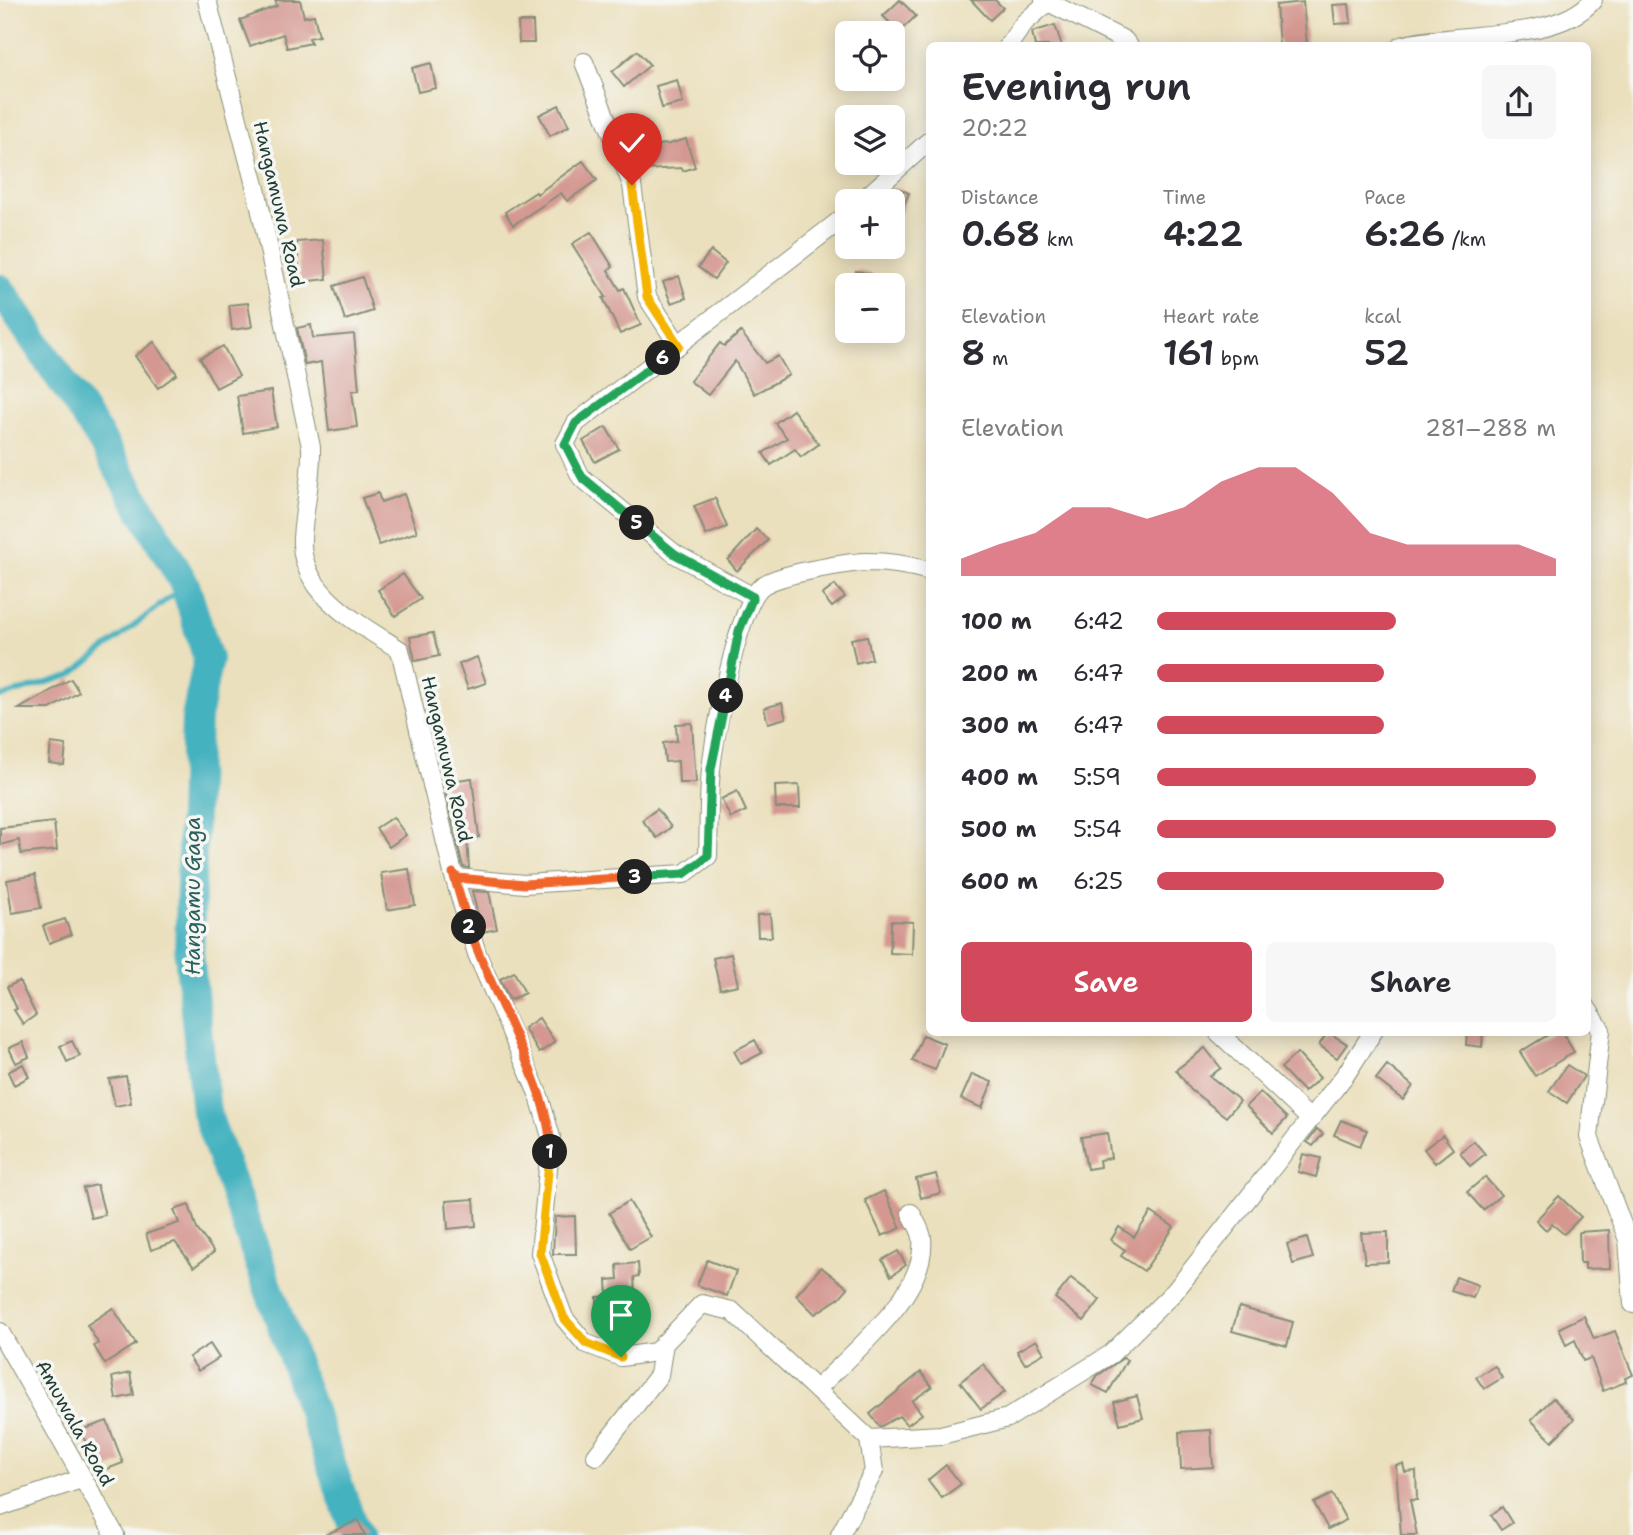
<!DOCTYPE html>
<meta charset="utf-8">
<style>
body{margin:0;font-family:"Shantell Sans",sans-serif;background:#f7f7f7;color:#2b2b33;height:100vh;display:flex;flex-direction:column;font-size:26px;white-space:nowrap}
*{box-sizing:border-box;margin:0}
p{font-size:23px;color:#7c7c81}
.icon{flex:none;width:38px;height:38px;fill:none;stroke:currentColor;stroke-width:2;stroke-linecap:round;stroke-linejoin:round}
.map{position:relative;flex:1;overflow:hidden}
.sheet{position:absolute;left:926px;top:42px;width:665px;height:994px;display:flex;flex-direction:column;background:#fff;border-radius:10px;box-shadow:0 4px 18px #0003}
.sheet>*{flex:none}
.buttons{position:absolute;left:835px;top:21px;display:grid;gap:14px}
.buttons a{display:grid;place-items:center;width:70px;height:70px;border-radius:10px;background:#fff;box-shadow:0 4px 18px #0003;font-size:35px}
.pin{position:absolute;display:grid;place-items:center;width:60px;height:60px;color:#fff;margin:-72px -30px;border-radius:50% 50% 50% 0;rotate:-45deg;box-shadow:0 0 7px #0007}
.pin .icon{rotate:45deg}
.km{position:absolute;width:35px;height:35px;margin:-18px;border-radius:50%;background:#222;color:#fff;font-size:19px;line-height:35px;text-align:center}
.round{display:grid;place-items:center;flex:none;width:74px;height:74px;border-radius:10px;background:#f7f7f7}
.summary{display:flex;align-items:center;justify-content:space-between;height:119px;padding:0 35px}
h1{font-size:38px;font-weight:600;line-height:52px}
.metrics{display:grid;grid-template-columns:repeat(3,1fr);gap:10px;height:119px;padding:7px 35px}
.metrics div{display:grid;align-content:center}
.metrics b{font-size:35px;font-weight:600}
.metrics small{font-size:19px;font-weight:400}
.metrics p{font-size:19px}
.chart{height:196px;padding:14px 35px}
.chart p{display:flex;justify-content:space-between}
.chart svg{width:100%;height:126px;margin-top:7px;fill:#d1495b;opacity:.7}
.action{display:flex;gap:14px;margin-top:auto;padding:14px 35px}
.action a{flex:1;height:80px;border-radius:10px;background:#d1495b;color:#fff;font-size:28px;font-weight:600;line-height:80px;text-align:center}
.action a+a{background:#f7f7f7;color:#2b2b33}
ul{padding:0 35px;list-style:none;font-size:23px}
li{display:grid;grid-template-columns:112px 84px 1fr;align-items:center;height:52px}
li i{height:18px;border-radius:9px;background:#d1495b}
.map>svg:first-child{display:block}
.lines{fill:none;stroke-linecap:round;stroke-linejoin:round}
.stream{stroke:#44b2c0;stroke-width:5}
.river{stroke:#44b2c0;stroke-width:30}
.building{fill:#d49891}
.minor-casing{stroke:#858e78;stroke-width:20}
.minor{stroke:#fff;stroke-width:18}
.split-1-casing{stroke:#fff;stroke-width:14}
.split-2-casing{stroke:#fff;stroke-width:14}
.split-3-casing{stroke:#fff;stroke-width:14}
.split-4-casing{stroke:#fff;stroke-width:14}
.split-5-casing{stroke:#fff;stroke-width:14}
.split-6-casing{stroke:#fff;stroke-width:14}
.split-7-casing{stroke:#fff;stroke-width:14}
.split-1{stroke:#f5b400;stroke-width:9}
.split-2{stroke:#f0652b;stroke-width:9}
.split-3{stroke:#f0652b;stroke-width:9}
.split-4{stroke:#22a559;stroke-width:9}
.split-5{stroke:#22a559;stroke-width:9}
.split-6{stroke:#22a559;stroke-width:9}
.split-7{stroke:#f5b400;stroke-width:9}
.labels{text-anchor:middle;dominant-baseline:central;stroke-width:7;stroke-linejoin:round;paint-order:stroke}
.street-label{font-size:19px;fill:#1f3d34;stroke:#f6f6f2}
.water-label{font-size:21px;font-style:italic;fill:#2a605e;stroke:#f6f6f2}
</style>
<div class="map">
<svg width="1633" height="1535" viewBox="0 0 1633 1535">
<rect width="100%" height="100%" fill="#f6f6f2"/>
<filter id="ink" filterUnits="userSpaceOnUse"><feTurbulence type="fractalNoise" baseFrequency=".0143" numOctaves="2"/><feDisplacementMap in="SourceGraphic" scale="14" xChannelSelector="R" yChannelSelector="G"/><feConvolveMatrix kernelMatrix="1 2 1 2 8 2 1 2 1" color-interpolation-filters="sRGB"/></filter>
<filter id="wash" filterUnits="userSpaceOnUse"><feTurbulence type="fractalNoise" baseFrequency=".00686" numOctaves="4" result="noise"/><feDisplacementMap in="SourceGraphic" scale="28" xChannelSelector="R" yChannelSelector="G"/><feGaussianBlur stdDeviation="1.57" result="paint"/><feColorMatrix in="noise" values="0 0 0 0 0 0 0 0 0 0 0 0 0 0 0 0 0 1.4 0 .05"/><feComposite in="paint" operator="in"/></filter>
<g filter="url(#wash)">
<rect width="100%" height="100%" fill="#ebe0bd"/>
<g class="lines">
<polyline class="stream" points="0,697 72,675 185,585"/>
<polyline class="river" points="0,289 99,436 185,585 208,659 196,718 189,954 206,1112 356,1535"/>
</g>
<g id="blocks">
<g class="building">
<polygon points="275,0 300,0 304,17 314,15 319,36 309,38 311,43 287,48 283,34 250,46 240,20 277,6"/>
<polygon points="900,0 916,16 899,32 883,16"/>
<polygon points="971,0 995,0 1003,8 990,20"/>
<polygon points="1303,2 1307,46 1279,46 1276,5"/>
<polygon points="1349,4 1351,23 1335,24 1333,5"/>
<polygon points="518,22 533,22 534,43 519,43"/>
<polygon points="1055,25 1062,46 1035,46 1032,32"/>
<polygon points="637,51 650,65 624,87 612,72"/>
<polygon points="431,63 436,88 418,92 412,68"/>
<polygon points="677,80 683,103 662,108 656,86"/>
<polygon points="559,105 569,126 550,136 539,115"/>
<polygon points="686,139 695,167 683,171 682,168 643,170 642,146 669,144"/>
<polygon points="583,161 597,180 567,201 561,193 513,225 505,212 536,192 537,194"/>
<polygon points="895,187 909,193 892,232 892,201 886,201"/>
<polygon points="591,232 613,267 608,270 620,290 624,288 641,325 620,334 603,298 606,297 572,244"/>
<polygon points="323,240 327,279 300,282 297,242"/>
<polygon points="711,251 726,263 714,279 698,267"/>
<polygon points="856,271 871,274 869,285 853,285"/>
<polygon points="679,276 686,298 671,303 663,282"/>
<polygon points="362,277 373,311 345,320 334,286"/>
<polygon points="248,303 252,327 232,330 229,305"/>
<polygon points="311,325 313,338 354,334 359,390 352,391 357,427 329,431 321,362 305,365 297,328"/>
<polygon points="741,332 765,363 778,356 789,375 754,394 735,361 708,395 690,381 720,343 724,346"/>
<polygon points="154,342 177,374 158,388 135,356"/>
<polygon points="223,346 239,376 216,388 200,358"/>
<polygon points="271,391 277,427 243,433 237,396"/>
<polygon points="793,410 819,444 801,457 795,449 771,465 763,453 787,438 775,423"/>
<polygon points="606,427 619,449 595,462 583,441"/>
<polygon points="378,493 381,502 404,494 417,532 379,545 362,498"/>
<polygon points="715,498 727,527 706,535 694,506"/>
<polygon points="756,529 768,540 737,571 728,560"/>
<polygon points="403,574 421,599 395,616 378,590"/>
<polygon points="835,585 845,597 832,607 822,595"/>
<polygon points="433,633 439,656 415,661 410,637"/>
<polygon points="867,636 872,659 856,663 851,639"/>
<polygon points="477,657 486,683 468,689 459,664"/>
<polygon points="71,679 79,692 50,709 19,709"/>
<polygon points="782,703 786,718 768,723 764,708"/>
<polygon points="692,723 696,783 679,783 678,761 665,762 663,743 677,741 676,724"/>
<polygon points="51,743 66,745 64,765 49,763"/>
<polygon points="472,778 479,837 467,838 469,868 463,867 443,782"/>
<polygon points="799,785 800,808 776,808 775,786"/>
<polygon points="737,791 746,811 731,818 721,799"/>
<polygon points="657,809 671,827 657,838 642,820"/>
<polygon points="393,817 406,835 389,847 376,828"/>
<polygon points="54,822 57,850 21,854 19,840 0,845 0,828"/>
<polygon points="409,869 415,905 387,910 381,873"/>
<polygon points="35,875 41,908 12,913 7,880"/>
<polygon points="472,891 489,892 497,929 482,932"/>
<polygon points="770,914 772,937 758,937 757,915"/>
<polygon points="65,919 71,935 49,943 43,926"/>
<polygon points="891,921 913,922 912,954 890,953"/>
<polygon points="731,954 738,985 720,989 713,958"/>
<polygon points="514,972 525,993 510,1000 500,979"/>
<polygon points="19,981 36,1015 23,1024 14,1010 17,1009 7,987"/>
<polygon points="539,1018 555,1042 539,1053 524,1028"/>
<polygon points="1328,1032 1347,1044 1337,1058 1319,1045"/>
<polygon points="1467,1032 1483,1032 1482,1047 1466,1045"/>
<polygon points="1553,1032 1562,1032 1574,1052 1535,1076 1520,1052"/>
<polygon points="923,1035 945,1044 935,1070 912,1061"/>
<polygon points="755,1040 762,1053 741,1064 734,1051"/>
<polygon points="72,1041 80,1056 67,1062 60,1046"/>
<polygon points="23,1042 29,1057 16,1063 9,1048"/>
<polygon points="1205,1048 1221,1068 1210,1076 1240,1101 1226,1117 1191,1090 1176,1070"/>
<polygon points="1297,1053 1320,1078 1304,1092 1281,1068"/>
<polygon points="23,1064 29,1077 14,1085 8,1072"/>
<polygon points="1387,1065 1413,1086 1403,1100 1376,1079"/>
<polygon points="1567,1065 1584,1076 1567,1103 1549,1091"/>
<polygon points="972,1074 992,1082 982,1108 961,1099"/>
<polygon points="126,1076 131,1103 115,1106 109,1079"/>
<polygon points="1260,1092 1287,1118 1273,1133 1246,1106"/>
<polygon points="1341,1120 1367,1130 1360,1146 1334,1135"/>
<polygon points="1317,1129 1323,1134 1313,1146 1307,1142"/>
<polygon points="1107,1133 1111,1158 1099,1160 1100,1167 1087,1169 1081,1137"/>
<polygon points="1443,1135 1453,1149 1435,1163 1424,1149"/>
<polygon points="1474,1141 1485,1154 1470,1166 1460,1152"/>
<polygon points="1303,1154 1321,1158 1316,1177 1298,1172"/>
<polygon points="936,1174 941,1193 921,1198 916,1179"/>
<polygon points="1485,1177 1501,1195 1483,1210 1467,1192"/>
<polygon points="97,1185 105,1215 91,1218 83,1188"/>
<polygon points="884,1191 901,1228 882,1236 865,1200"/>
<polygon points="1559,1196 1581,1217 1564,1234 1552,1224 1546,1230 1536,1220"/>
<polygon points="474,1199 476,1226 448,1229 446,1201"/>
<polygon points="629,1201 651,1237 630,1249 609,1213"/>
<polygon points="189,1205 197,1229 214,1252 194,1267 175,1242 151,1250 146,1234 179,1223 174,1210"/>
<polygon points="1151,1212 1174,1227 1144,1271 1121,1256 1125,1250 1111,1240 1119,1227 1134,1237"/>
<polygon points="575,1216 576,1254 553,1254 555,1217"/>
<polygon points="1609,1230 1610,1268 1585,1269 1585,1263 1580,1263 1579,1232"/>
<polygon points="1388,1232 1388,1262 1365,1263 1361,1233"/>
<polygon points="1307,1238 1313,1258 1293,1264 1287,1244"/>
<polygon points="898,1251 906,1265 891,1276 882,1260"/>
<polygon points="707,1260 736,1271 727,1296 697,1285"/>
<polygon points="638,1263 639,1276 634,1277 636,1311 597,1312 597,1297 608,1296 607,1280 618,1279 617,1265"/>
<polygon points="821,1267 848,1288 839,1298 815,1314 796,1295"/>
<polygon points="1456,1277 1478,1285 1473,1298 1451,1291"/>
<polygon points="1071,1278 1100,1300 1084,1321 1055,1298"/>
<polygon points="1239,1307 1293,1322 1287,1346 1232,1331"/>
<polygon points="113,1308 136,1344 105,1364 94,1346 98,1343 87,1325"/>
<polygon points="1584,1316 1594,1339 1615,1331 1633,1375 1625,1378 1626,1382 1603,1391 1591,1358 1583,1361 1575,1340 1566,1345 1559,1328"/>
<polygon points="1036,1340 1044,1353 1025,1364 1017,1351"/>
<polygon points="210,1344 219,1358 198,1371 189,1357"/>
<polygon points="1123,1358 1127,1360 1108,1393 1092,1385 1097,1376"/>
<polygon points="983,1364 1005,1392 981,1409 960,1382"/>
<polygon points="1495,1366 1502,1378 1484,1389 1476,1377"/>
<polygon points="921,1372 932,1387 912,1401 922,1414 907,1425 899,1416 880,1427 870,1414"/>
<polygon points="130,1373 134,1395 116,1399 112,1377"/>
<polygon points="1137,1396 1143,1418 1120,1424 1114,1402"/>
<polygon points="1553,1398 1574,1419 1552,1441 1531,1420"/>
<polygon points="107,1421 123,1463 97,1473 81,1430"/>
<polygon points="1211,1430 1213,1467 1181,1469 1179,1432"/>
<polygon points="1403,1464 1405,1472 1416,1471 1417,1500 1410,1500 1417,1535 1401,1535 1396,1465"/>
<polygon points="946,1465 961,1484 942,1498 928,1480"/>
<polygon points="1332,1494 1346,1520 1328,1529 1314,1503"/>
<polygon points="1502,1507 1512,1523 1501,1530 1491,1515"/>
<polygon points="358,1520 365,1535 325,1535"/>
</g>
</g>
</g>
<g filter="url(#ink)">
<use href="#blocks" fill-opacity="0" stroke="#858e78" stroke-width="2"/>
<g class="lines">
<g class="minor-casing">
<g id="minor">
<path d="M 207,0 L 257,193 L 311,447 C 312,479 304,507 302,538 C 299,594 360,624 400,650 L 453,873 L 477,954 L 539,1096 L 551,1137 L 540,1253 L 564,1318 L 585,1343 L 621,1357 L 656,1352 L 702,1304 L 732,1311 L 869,1439 L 874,1471 L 840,1535"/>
<polyline points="1044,0 1124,40 1129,46"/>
<polyline points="1008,46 1024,23 1048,2"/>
<path d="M 1401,46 C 1454,31 1557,43 1593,0"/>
<polyline points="584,62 632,185 647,297 679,346"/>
<polyline points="862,201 929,141"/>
<polyline points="753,597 675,554 581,477 565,444 576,423 847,215"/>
<path d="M 453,873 L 458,878 L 524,884 L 684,874 L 708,856 C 709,827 708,798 711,770 C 714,736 738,604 762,586 C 778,574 845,563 866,562 C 887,562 909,565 929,571"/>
<polyline points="1587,1008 1601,1030 1589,1137 1628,1240 1633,1304"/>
<polyline points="1218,1032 1309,1118"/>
<polyline points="0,1332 115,1535"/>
<path d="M 818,1388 C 853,1352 928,1293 922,1238 C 921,1230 915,1221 911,1213"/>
<polyline points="869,1439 941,1435 1008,1418 1111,1354 1175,1291 1346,1074 1373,1032"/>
<polyline points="596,1456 659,1375 664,1343"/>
<polyline points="0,1507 81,1479"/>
</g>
</g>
<use href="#minor" class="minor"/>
</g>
</g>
<g class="lines" filter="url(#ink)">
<g class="split-1-casing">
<polyline id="split-1" points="550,1152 540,1253 564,1318 586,1343 621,1357"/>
</g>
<g class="split-2-casing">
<path id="split-2" d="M 469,927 C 487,986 555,1098 550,1152"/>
</g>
<g class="split-3-casing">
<polyline id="split-3" points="469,927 453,873 458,878 524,884 635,877"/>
</g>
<g class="split-4-casing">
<polyline id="split-4" points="635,877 684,874 708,856 711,769 726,696"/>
</g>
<g class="split-5-casing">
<polyline id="split-5" points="637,523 675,554 753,597 739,631 726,696"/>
</g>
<g class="split-6-casing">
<polyline id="split-6" points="637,523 582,477 565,444 576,423 663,358"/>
</g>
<g class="split-7-casing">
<polyline id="split-7" points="632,185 647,297 679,346 663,358"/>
</g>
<use href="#split-1" class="split-1"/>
<use href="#split-2" class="split-2"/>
<use href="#split-3" class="split-3"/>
<use href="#split-4" class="split-4"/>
<use href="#split-5" class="split-5"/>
<use href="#split-6" class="split-6"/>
<use href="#split-7" class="split-7"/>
</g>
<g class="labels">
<g class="street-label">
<text transform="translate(279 204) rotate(77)">Hangamuwa Road</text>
<text transform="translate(447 759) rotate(77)">Hangamuwa Road</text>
<text transform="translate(75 1423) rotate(61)">Amuwala Road</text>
</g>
<g class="water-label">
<text transform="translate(193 896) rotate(-90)">Hangamu Gaga</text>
</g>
</g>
</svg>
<div class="buttons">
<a><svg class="icon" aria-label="locate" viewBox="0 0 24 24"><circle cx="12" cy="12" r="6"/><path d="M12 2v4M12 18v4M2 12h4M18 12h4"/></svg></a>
<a><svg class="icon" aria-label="layers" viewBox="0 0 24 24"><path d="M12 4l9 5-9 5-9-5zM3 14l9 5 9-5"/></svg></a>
<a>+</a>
<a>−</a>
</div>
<div class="pin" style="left:621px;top:1357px;background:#1e9e55"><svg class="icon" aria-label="arrive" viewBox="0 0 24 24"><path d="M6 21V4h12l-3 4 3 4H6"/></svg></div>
<div class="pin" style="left:632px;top:185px;background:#d93025"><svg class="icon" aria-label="check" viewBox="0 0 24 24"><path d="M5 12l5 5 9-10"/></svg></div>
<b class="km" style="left:550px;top:1152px">1</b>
<b class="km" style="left:469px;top:927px">2</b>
<b class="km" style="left:635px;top:877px">3</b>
<b class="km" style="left:726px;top:696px">4</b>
<b class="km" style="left:637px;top:523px">5</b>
<b class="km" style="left:663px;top:358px">6</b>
<section class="sheet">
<div class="summary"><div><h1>Evening run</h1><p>20:22</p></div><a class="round"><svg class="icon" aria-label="share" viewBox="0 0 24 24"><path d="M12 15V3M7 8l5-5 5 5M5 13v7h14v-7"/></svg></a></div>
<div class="metrics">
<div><p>Distance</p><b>0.68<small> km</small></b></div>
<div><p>Time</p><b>4:22</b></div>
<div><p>Pace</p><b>6:26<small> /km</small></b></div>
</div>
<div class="metrics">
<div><p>Elevation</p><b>8<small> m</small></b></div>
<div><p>Heart rate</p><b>161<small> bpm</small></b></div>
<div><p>kcal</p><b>52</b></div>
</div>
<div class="chart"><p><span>Elevation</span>281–288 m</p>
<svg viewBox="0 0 160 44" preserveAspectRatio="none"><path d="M0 44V38L10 33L20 29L30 20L40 20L50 24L60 20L70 11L80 6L90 6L100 15L110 29L120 33L130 33L140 33L150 33L160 38V44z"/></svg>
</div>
<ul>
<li><b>100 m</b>6:42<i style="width:60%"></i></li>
<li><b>200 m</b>6:47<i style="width:57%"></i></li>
<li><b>300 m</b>6:47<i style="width:57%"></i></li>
<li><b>400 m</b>5:59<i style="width:95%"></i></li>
<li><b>500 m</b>5:54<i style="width:100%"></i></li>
<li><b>600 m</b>6:25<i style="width:72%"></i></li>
</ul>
<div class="action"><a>Save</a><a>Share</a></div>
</section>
</div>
